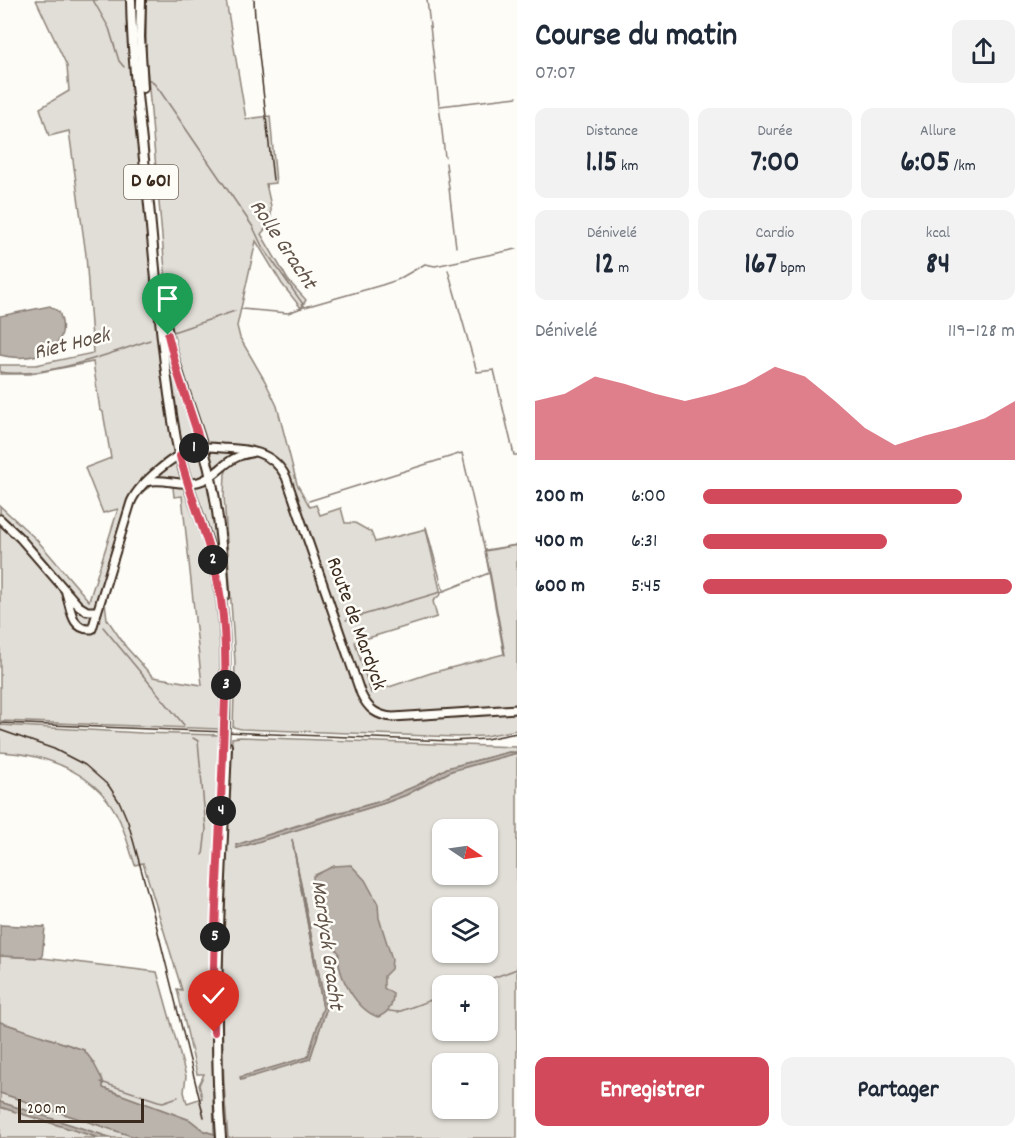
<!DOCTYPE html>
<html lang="fr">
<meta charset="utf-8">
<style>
body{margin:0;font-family:Dekko,sans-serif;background:#f2f2f3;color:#1f2937;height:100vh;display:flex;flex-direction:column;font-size:22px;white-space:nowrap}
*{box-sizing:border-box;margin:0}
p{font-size:20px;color:#747a83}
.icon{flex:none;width:33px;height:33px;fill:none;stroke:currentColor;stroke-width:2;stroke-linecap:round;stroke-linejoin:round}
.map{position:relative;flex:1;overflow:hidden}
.details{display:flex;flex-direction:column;background:#fff;width:516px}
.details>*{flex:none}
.needle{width:39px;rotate:103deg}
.fabs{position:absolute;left:432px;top:819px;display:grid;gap:12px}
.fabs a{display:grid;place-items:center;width:66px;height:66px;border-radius:12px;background:#fff;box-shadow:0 2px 4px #0004;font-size:30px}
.scale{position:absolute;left:18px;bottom:15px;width:126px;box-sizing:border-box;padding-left:6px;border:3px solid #3b2a1e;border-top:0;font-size:16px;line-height:21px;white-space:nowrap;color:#3b2a1e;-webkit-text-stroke:4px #fdfcf7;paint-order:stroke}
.pin{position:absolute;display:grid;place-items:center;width:51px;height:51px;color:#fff;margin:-62px -26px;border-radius:50% 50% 50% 0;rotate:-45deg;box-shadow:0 0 6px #0007}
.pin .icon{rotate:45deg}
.km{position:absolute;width:30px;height:30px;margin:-15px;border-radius:50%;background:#222;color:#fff;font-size:16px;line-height:30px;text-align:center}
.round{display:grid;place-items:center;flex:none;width:63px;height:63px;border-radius:12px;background:#f2f2f3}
.headline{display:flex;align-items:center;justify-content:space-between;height:102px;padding:0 18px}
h1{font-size:33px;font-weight:700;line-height:45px}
.metrics{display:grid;grid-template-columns:repeat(3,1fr);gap:9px;height:102px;padding:6px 18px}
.metrics div{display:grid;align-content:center;border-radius:12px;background:#f2f2f3;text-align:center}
.metrics b{font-size:30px;font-weight:700}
.metrics small{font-size:16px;font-weight:400}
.metrics p{font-size:16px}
.chart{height:168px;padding:12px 18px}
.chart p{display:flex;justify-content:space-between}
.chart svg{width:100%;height:108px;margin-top:6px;fill:#d1495b;opacity:.7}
.primary-button{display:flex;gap:12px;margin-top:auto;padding:12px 18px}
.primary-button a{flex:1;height:69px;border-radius:12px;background:#d1495b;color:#fff;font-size:24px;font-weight:700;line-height:69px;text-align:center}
.primary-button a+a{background:#f2f2f3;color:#1f2937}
ul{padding:0 18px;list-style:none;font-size:20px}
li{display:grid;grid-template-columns:96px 72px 1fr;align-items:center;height:45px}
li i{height:15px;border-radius:8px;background:#d1495b}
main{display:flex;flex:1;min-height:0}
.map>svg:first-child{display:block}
.green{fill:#e1ded7;stroke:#8e847a;stroke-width:1.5;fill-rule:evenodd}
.water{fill:#bbb4ad;stroke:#887d74;stroke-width:1.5}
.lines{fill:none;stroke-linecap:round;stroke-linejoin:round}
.stream{stroke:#887d74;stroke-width:1.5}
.secondary-casing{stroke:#3b2a1e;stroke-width:11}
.primary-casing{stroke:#3b2a1e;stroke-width:12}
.secondary{stroke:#fdfcf7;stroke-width:7}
.primary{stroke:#fdfcf7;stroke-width:8}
.rail{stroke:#3b2a1e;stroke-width:1.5}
.primary-bridge-casing{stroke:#3b2a1e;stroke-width:12;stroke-linecap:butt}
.primary-bridge{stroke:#fdfcf7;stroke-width:8}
.route-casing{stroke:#fff;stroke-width:12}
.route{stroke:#d1495b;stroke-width:8}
.labels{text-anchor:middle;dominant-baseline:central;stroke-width:5;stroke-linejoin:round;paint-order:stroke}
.shield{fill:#fdfcf7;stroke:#75695f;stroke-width:1.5}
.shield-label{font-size:20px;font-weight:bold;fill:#3b2a1e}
.street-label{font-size:21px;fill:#3b2a1e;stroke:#fdfcf7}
.water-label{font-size:22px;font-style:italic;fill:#615349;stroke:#fdfcf7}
</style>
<main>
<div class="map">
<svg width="517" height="1138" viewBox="0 0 517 1138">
<rect width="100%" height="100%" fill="#fdfcf7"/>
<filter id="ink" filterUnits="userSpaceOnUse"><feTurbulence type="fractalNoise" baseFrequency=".0167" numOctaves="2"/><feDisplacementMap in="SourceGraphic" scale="12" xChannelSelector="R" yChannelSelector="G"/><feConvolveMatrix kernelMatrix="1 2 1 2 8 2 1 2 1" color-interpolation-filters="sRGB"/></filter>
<g filter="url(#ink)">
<g class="green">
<path d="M 36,0 L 126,0 L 173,440 C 181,489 204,533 214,582 C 224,630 221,680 220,729 L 0,721 L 0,506 L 37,540 L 89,601 L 118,509 L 103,513 L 85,468 L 111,458 L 103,412 L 100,410 L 93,362 L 30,374 L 0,374 L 0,365 L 36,365 L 93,353 L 86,255 L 69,131 L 49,136 L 40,108 L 69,91 L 67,66 ZM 162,484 L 173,487 L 174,497 L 182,496 L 202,685 L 153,677 L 126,647 L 107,619 L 105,602 L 137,495 L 151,486 Z"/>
<polygon points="146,0 226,0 246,119 270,116 276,183 266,184 271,206 271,223 261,234 288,280 306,300 301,308 282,284 256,241 237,326 240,338 265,381 277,406 297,484 310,507 316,505 320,515 341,508 345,523 355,523 371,532 375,542 426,529 441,594 433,601 437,617 355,642 371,693 431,673 504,654 485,550 517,545 517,730 485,736 457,737 241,729 233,727 235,662 224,496 225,474 227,469 213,470 208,459 176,359 170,327 146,55"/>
<path d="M 171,359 C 194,427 217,498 220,570 L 218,571 C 198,509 166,423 171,359 Z"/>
<path d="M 0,725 L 142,733 L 220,735 L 211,997 L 214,1134 L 204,1131 L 190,1120 L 103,1088 L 103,1081 L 84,1050 L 0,1022 L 0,956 L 42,958 L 157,972 L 186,1076 L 184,1092 L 187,1103 L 202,1098 L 199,1085 L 204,1074 L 197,1074 L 177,989 L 182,990 L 143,863 L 135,865 C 130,851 126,835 120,821 C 99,774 48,754 0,752 Z"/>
<path d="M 240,737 L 517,747 L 517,752 L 509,752 L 447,768 L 418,785 L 378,802 L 329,815 L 236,845 L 237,848 L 385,803 L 406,795 L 451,771 L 517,753 L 517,1138 L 228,1138 C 215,1005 227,871 232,738 ZM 442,830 L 488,830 L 488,874 L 442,874 ZM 292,839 L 326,1010 L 310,1059 L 241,1079 L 241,1077 L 308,1057 L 323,1008 ZM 442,908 L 488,908 L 488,952 L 442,952 ZM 442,986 L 488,986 L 488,1030 L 442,1030 ZM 442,1064 L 488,1064 L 488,1108 L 442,1108 Z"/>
<polygon points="0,1093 138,1138 112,1138 0,1102"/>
<polygon points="0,1107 99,1138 0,1138"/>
</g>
<g class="water">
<path d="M 50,306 L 59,312 C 76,352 28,363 0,355 L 0,316 Z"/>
<polygon points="509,752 517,753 451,771 406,795 385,803 237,848 236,845 329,816 378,802 418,785 447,768"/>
<polygon points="292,839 326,1010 310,1059 241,1080 240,1077 308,1057 323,1008"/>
<path d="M 351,865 L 365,880 L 378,904 L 379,918 L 392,959 L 391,969 L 384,976 L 384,988 L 393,994 C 393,1005 389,1013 378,1017 C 357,1010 336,975 339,953 C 328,940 318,921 320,903 L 314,897 L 313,876 L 334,866 Z"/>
<polygon points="0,925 45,927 42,958 0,956"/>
<polygon points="0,1022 84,1050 93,1062 103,1081 103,1088 190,1120 204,1131 227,1138 138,1138 0,1093"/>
<polygon points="0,1102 112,1138 99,1138 0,1107"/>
</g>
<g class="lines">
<g class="stream">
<polyline points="93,0 109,28 119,61 124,67"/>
<polyline points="427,0 445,157"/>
<polyline points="147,79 152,81 160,91 253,227 262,246 305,307 382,285 397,280 425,264 435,266 517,249"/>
<polyline points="440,106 517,97"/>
<polyline points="446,163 456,247"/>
<polyline points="448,270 477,372 494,370 514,455 517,455"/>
<polyline points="241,309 288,313 304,307"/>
<polyline points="173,332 235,311"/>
<path d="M 0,372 C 43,379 109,354 150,340"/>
<polyline points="309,501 462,453 490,573 505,655"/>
<polyline points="0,513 37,550 79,600"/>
<polyline points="426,527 443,590"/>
<polyline points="485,551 517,545"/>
<polyline points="346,620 444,591 489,573"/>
<polyline points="103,627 184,725"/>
<polyline points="193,738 198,741 206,829 203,855"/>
<polyline points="471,986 517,969"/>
<polyline points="389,1011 398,1012 442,996"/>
<polyline points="101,1082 158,1101 163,1102 178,1097"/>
</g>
<g class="secondary-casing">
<g id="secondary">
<path d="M 146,482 C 164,477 180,487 198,482 C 220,476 224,457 251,453"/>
<polyline points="0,519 20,538 79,606 87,611 97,611"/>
<path d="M 66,593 C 71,608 71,631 92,629 L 131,502 C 139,483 175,454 194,448 C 203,446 213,447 222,448 C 248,449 273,451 286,477 L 361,694 C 368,709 377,716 393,717 L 517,709"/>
</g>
</g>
<g class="primary-casing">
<g id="primary">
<path d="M 131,0 C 132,65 141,130 148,195 C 156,276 162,359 176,439 C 184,483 204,523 215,566 C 227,616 226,668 225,719"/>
<polyline points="141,0 140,37 143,88"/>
<path d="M 164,312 C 171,361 191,406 205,454 C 218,500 222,548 225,595"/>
<path d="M 221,1138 C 211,1008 222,877 227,746"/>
</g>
</g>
<use href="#secondary" class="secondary"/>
<use href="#primary" class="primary"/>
<g class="rail">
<polyline points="254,0 255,18 273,180"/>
<polyline points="0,723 450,741 486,739 517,733"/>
<polyline points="0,730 54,749 85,765 109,786 120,803 128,822 153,912 204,1117"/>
</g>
<g class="primary-bridge-casing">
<polyline id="primary-bridge" points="224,746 225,719"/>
</g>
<use href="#primary-bridge" class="primary-bridge"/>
</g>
</g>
<g class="lines" filter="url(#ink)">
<g class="route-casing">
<path id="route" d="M 168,335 L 178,374 L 202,447 L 190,450 L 180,456 C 192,504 214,550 221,600 C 228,650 225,700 223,750 C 220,844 212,938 214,1032"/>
</g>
<use href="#route" class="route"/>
</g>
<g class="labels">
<rect class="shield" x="124" y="165" width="54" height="34" rx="4.5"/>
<g class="shield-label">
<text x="151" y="182">D 601</text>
</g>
<g class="street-label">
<text transform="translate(355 624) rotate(70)">Route de Mardyck</text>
</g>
<g class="water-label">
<text transform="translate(282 245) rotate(56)">Rolle Gracht</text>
<text transform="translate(72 345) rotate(-14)">Riet Hoek</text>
<text transform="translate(326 945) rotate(82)">Mardyck Gracht</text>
</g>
</g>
</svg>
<div class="fabs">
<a><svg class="needle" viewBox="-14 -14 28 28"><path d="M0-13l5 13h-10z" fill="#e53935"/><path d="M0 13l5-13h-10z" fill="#747a83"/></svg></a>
<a><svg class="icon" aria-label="layers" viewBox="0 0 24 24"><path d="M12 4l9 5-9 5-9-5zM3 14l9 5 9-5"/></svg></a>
<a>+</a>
<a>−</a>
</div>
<div class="scale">200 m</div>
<div class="pin" style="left:168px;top:335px;background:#1e9e55"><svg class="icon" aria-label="arrive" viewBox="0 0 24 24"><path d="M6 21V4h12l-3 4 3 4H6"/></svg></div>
<div class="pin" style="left:214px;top:1032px;background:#d93025"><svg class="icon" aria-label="check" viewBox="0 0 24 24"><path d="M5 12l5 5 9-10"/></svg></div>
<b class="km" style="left:194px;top:448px">1</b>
<b class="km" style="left:213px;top:560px">2</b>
<b class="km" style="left:226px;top:685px">3</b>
<b class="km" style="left:221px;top:811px">4</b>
<b class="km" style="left:215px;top:937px">5</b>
</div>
<section class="details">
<div class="headline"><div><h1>Course du matin</h1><p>07:07</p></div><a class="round"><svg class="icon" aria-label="share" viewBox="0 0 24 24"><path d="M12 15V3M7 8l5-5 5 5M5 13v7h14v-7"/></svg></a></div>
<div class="metrics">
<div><p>Distance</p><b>1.15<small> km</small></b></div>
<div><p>Durée</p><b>7:00</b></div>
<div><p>Allure</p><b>6:05<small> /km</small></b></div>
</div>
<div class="metrics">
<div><p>Dénivelé</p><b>12<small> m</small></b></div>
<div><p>Cardio</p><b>167<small> bpm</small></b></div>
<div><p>kcal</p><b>84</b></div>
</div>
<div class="chart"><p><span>Dénivelé</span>119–128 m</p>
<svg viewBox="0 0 160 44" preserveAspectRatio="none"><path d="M0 44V20L10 17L20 10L30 13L40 17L50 20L60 17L70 13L80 6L90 10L100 20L110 31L120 38L130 34L140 31L150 27L160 20V44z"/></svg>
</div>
<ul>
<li><b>200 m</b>6:00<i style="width:83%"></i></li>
<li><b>400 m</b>6:31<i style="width:59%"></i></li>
<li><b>600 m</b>5:45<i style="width:99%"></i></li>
</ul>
<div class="primary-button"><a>Enregistrer</a><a>Partager</a></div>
</section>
</main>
